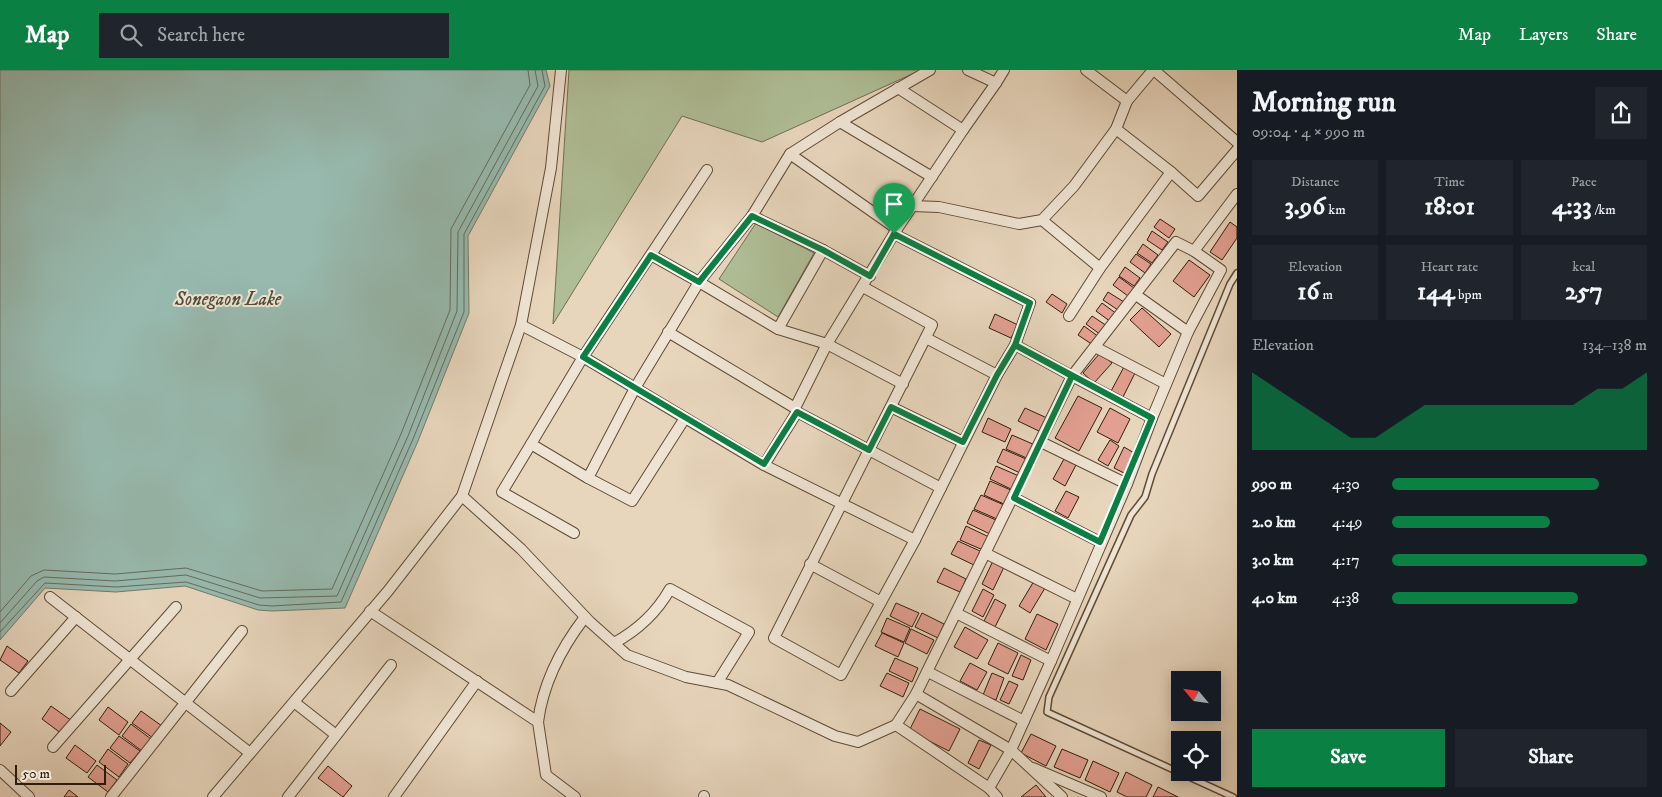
<!DOCTYPE html>
<meta charset="utf-8">
<style>
body{margin:0;font-family:"IM FELL DW Pica",serif;background:#20242c;color:#f1f3f6;height:100vh;display:flex;flex-direction:column;font-size:19px;white-space:nowrap}
*{box-sizing:border-box;margin:0}
p{font-size:16px;color:#9ea1a6}
.icon{flex:none;width:28px;height:28px;fill:none;stroke:currentColor;stroke-width:2;stroke-linecap:round;stroke-linejoin:round}
.map{position:relative;flex:1;overflow:hidden}
.details{display:flex;flex-direction:column;background:#171b24;width:425px}
.details>*{flex:none}
.needle{width:32px;rotate:299deg}
.buttons{position:absolute;left:1171px;top:601px;display:grid;gap:10px}
.buttons a{display:grid;place-items:center;width:50px;height:50px;border-radius:0px;background:#171b24;box-shadow:0 2px 12px #0003;font-size:25px}
.scale{position:absolute;left:15px;bottom:12px;width:91px;box-sizing:border-box;padding-left:5px;border:2px solid #321d0a;border-top:0;font-size:14px;line-height:18px;white-space:nowrap;color:#321d0a;-webkit-text-stroke:4px #efe4d3;paint-order:stroke}
.pin{position:absolute;display:grid;place-items:center;width:42px;height:42px;color:#fff;margin:-51px -21px;border-radius:50% 50% 50% 0;rotate:-45deg;box-shadow:0 0 5px #0007}
.pin .icon{rotate:45deg}
.round{display:grid;place-items:center;flex:none;width:52px;height:52px;border-radius:0px;background:#20242c}
.head{display:flex;align-items:center;justify-content:space-between;height:85px;padding:0 15px}
h1{font-size:28px;font-weight:700;line-height:38px}
.figures{display:grid;grid-template-columns:repeat(3,1fr);gap:8px;height:85px;padding:5px 15px}
.figures div{display:grid;align-content:center;border-radius:0px;background:#20242c;text-align:center}
.figures b{font-size:25px;font-weight:700}
.figures small{font-size:14px;font-weight:400}
.figures p{font-size:14px}
.chart{height:140px;padding:10px 15px}
.chart p{display:flex;justify-content:space-between}
.chart svg{width:100%;height:90px;margin-top:5px;fill:#0b8043;opacity:.7}
.action{display:flex;gap:10px;margin-top:auto;padding:10px 15px}
.action a{flex:1;height:58px;border-radius:0px;background:#0b8043;color:#fff;font-size:20px;font-weight:700;line-height:58px;text-align:center}
.action a+a{background:#20242c;color:#f1f3f6}
ul{padding:0 15px;list-style:none;font-size:16px}
li{display:grid;grid-template-columns:80px 60px 1fr;align-items:center;height:38px}
li i{height:12px;border-radius:6px;background:#0b8043}
header{display:flex;align-items:center;gap:30px;box-sizing:border-box;height:70px;padding:0 25px;background:#0b8043;color:#fff}
header strong{font-size:24px}
nav{display:flex;gap:28px;margin-inline-start:auto;font-size:18px}
.search{width:350px;height:45px;background:#20242c;display:flex;align-items:center;gap:12px;box-sizing:border-box;padding:0 18px;border-radius:0px;color:#9ea1a6;font-size:19px}
main{display:flex;flex:1;min-height:0}
.map>svg:first-child{display:block}
.green{fill:#afbe96;stroke:#706e50}
.water{fill:#97b9ae;stroke:#6f7b6c}
.lines{fill:none;stroke-linecap:round;stroke-linejoin:round}
.shore{stroke:#646b5c;stroke-width:1}
.building{fill:#e3a092;stroke:#321d0a}
.lane-casing{stroke:#5f4b36;stroke-width:8}
.street-casing{stroke:#5f4b36;stroke-width:12}
.lane{stroke:#efe4d3;stroke-width:5}
.street{stroke:#efe4d3;stroke-width:10}
.route-casing{stroke:#fff;stroke-width:10}
.route{stroke:#0b8043;stroke-width:6}
.labels{text-anchor:middle;dominant-baseline:central;stroke-width:4;stroke-linejoin:round;paint-order:stroke}
.water-label{font-size:19px;font-style:italic;fill:#504c3b;stroke:#efe4d3}
</style>
<header>
<strong>Map</strong>
<div class="search"><svg class="icon" aria-label="search" viewBox="0 0 24 24"><circle cx="10" cy="10" r="6"/><path d="M15 15l6 6"/></svg>Search here</div>
<nav><a>Map</a><a>Layers</a><a>Share</a></nav>
</header>
<main>
<div class="map">
<svg width="1237" height="727" viewBox="0 0 1237 727">
<rect width="100%" height="100%" fill="#e7d5bc"/>
<filter id="stains"><feTurbulence type="fractalNoise" baseFrequency=".004" numOctaves="4"/><feColorMatrix values="0 0 0 0 .2 0 0 0 0 .09 0 0 0 0 .02 0 0 0 .5 -.17"/></filter>
<radialGradient id="worn" r=".72"><stop offset=".6" stop-color="#630" stop-opacity="0"/><stop offset="1" stop-color="#630" stop-opacity=".3"/></radialGradient>
<g class="green">
<polygon points="569,0 921,0 762,72 682,46 553,254"/>
<polygon points="756,153 814,183 778,247 719,209"/>
</g>
<polygon class="water" points="0,0 546,0 550,16 468,166 469,243 418,371 345,538 272,541 258,540 185,516 116,522 45,518 0,570"/>
<g class="lines">
<g class="shore">
<polyline points="0,542 31,506 44,500 115,504 186,498 262,521 332,519 401,364 450,240 451,159 530,15 528,0"/>
<polyline points="0,553 37,511 44,507 115,511 186,505 260,528 337,526 408,366 457,241 458,162 538,16 535,0"/>
<polyline points="0,562 45,513 116,517 186,512 259,535 272,536 341,532 413,369 464,242 464,164 545,16 542,0"/>
</g>
</g>
<g class="building">
<polygon points="1160,149 1175,159 1169,168 1154,157"/>
<polygon points="1230,152 1237,157 1237,168 1222,190 1210,182"/>
<polygon points="1152,161 1168,172 1162,180 1147,170"/>
<polygon points="1143,174 1158,185 1152,193 1137,183"/>
<polygon points="1136,184 1151,194 1145,203 1130,192"/>
<polygon points="1189,190 1210,205 1194,227 1173,211"/>
<polygon points="1125,197 1140,208 1134,216 1119,206"/>
<polygon points="1119,207 1134,218 1128,226 1113,215"/>
<polygon points="1108,222 1124,232 1118,240 1103,230"/>
<polygon points="1052,224 1067,234 1062,243 1046,232"/>
<polygon points="1102,233 1117,244 1111,252 1096,241"/>
<polygon points="1142,238 1171,264 1159,277 1130,250"/>
<polygon points="995,244 1018,255 1011,268 989,258"/>
<polygon points="1092,246 1107,256 1101,265 1086,254"/>
<polygon points="1084,256 1099,267 1093,275 1078,265"/>
<polygon points="1100,283 1112,293 1094,313 1083,303"/>
<polygon points="1125,295 1136,301 1122,329 1110,323"/>
<polygon points="1078,326 1102,338 1079,381 1055,368"/>
<polygon points="1025,338 1047,348 1041,362 1018,351"/>
<polygon points="1110,338 1130,349 1118,373 1097,362"/>
<polygon points="988,348 1011,359 1005,372 982,362"/>
<polygon points="1012,365 1035,375 1029,389 1006,379"/>
<polygon points="1110,370 1119,376 1108,396 1098,390"/>
<polygon points="1124,377 1136,384 1126,404 1114,398"/>
<polygon points="1003,379 1026,389 1020,403 997,392"/>
<polygon points="1064,389 1076,395 1065,416 1053,409"/>
<polygon points="996,396 1019,406 1013,420 990,409"/>
<polygon points="990,411 1013,421 1006,435 984,425"/>
<polygon points="1066,421 1079,427 1068,448 1055,441"/>
<polygon points="981,425 1004,435 997,449 974,439"/>
<polygon points="973,440 996,450 990,464 967,453"/>
<polygon points="966,456 989,467 983,480 960,470"/>
<polygon points="958,471 980,481 974,495 951,484"/>
<polygon points="993,491 1004,497 993,520 982,514"/>
<polygon points="944,498 966,509 960,522 937,512"/>
<polygon points="1034,511 1045,518 1030,543 1019,536"/>
<polygon points="983,519 994,525 983,547 972,541"/>
<polygon points="995,529 1006,535 995,557 984,551"/>
<polygon points="896,533 919,543 912,557 890,546"/>
<polygon points="922,543 944,554 938,568 915,557"/>
<polygon points="1037,544 1058,554 1046,580 1025,569"/>
<polygon points="887,548 910,558 904,572 881,562"/>
<polygon points="965,557 988,570 977,589 954,577"/>
<polygon points="911,559 934,570 927,584 905,573"/>
<polygon points="882,563 904,573 898,587 875,576"/>
<polygon points="998,573 1018,583 1008,604 988,594"/>
<polygon points="7,576 28,591 19,603 0,590"/>
<polygon points="1021,585 1031,590 1023,610 1012,606"/>
<polygon points="895,588 918,598 912,612 889,601"/>
<polygon points="970,593 987,602 977,620 960,611"/>
<polygon points="887,603 909,613 903,627 880,616"/>
<polygon points="992,603 1004,608 996,630 983,625"/>
<polygon points="1009,611 1018,615 1009,634 1000,630"/>
<polygon points="51,636 72,651 62,664 42,649"/>
<polygon points="108,637 128,652 119,665 99,650"/>
<polygon points="920,639 960,659 949,681 909,661"/>
<polygon points="141,641 162,656 153,668 132,653"/>
<polygon points="0,653 11,662 0,676"/>
<polygon points="131,654 151,669 142,681 122,666"/>
<polygon points="1031,664 1056,676 1046,696 1021,683"/>
<polygon points="119,666 140,681 130,693 110,678"/>
<polygon points="979,670 991,675 979,699 968,693"/>
<polygon points="75,675 96,691 87,703 66,688"/>
<polygon points="108,679 128,694 119,707 99,692"/>
<polygon points="1062,679 1088,690 1080,708 1054,697"/>
<polygon points="1093,691 1119,703 1110,722 1085,710"/>
<polygon points="97,695 117,710 108,722 88,707"/>
<polygon points="328,696 352,716 343,727 318,708"/>
<polygon points="1126,702 1152,715 1146,727 1127,727 1117,722"/>
<polygon points="1036,715 1046,727 1021,727"/>
<polygon points="1158,717 1178,727 1153,727"/>
<polygon points="69,720 78,727 64,727"/>
</g>
<g class="lines">
<g class="lane-casing">
<polyline id="lane" points="1233,727 1047,642 1049,627 1131,445 1145,427 1152,404 1230,214 1237,203"/>
</g>
<g class="street-casing">
<g id="street">
<polyline points="561,0 551,98 521,255 583,287 764,395 915,470"/>
<polyline points="1154,0 1237,72"/>
<polyline points="996,13 1004,0"/>
<polyline points="898,18 963,60 996,13 968,0"/>
<polyline points="1127,31 1153,0"/>
<polyline points="840,52 932,107"/>
<polyline points="1116,59 1171,102"/>
<polyline points="790,84 897,159"/>
<polyline points="912,136 939,137 1019,154 1042,150 1074,116 1116,59 1127,31 1086,0"/>
<polyline points="752,146 823,180 870,206"/>
<polyline points="1042,150 1100,198"/>
<polyline points="894,164 1030,233 1015,275"/>
<polyline points="823,180 778,259 699,212 752,146 790,84 840,52 930,0"/>
<polyline points="651,185 699,212 635,318 588,408 531,374 583,287 707,100"/>
<polyline points="863,217 932,255 774,568 841,605 915,470 997,305 1015,275 1072,306 1176,172 1194,181 1237,124"/>
<polyline points="1136,225 1188,262"/>
<polyline points="1069,246 1100,198 1171,102 1198,126 1237,80"/>
<polyline points="778,259 827,274 903,314"/>
<polyline points="668,262 795,338"/>
<polyline points="926,268 997,305"/>
<polyline points="1095,277 1166,314"/>
<polyline points="891,337 963,372"/>
<polyline points="797,342 941,418"/>
<polyline points="1041,372 1127,414 1152,348"/>
<polyline points="531,374 502,422 574,463"/>
<polyline points="764,395 797,342 795,338 827,274 897,159 963,60"/>
<polyline points="588,408 632,431 685,348"/>
<polyline points="462,426 521,479 590,552 627,585 686,607 728,615 835,666 858,672 896,655 916,624 1072,306 1152,348 1188,262 1221,200 1194,181"/>
<polyline points="1014,428 1100,472"/>
<polyline points="985,483 1077,529"/>
<polyline points="810,494 881,532"/>
<polyline points="50,527 250,683"/>
<polyline points="370,541 538,652 546,705 575,727"/>
<polyline points="956,543 1051,591 1127,414"/>
<path d="M 614,573 C 638,560 657,542 670,519 L 749,562 L 717,613"/>
<polyline points="928,602 1024,651"/>
<polyline points="11,621 76,547"/>
<polyline points="916,624 1011,680 1062,727"/>
<polyline points="294,632 336,665"/>
<path d="M 538,652 C 543,613 562,577 585,547"/>
<polyline points="896,655 989,718 997,727"/>
<polyline points="53,677 176,537"/>
<polyline points="1033,698 1101,727"/>
<polyline points="0,700 29,727"/>
<polyline points="989,718 1011,680 1051,591"/>
<polyline points="111,727 242,561"/>
<polyline points="213,727 388,521 462,426 521,255"/>
<polyline points="288,727 391,595"/>
<polyline points="394,727 477,611"/>
<polyline points="704,727 704,726"/>
</g>
</g>
<use href="#lane" class="lane"/>
<use href="#street" class="street"/>
</g>
<g class="lines">
<g class="route-casing">
<polyline id="route" points="894,164 870,206 823,180 752,146 699,212 651,185 583,287 764,394 797,342 869,380 891,337 963,372 997,305 1015,275 1072,306 1014,428 1100,472 1152,348 1015,275 1030,233 894,164"/>
</g>
<use href="#route" class="route"/>
</g>
<g class="labels">
<g class="water-label">
<text x="228" y="229">Sonegaon Lake</text>
</g>
</g>
<rect width="100%" height="100%" filter="url(#stains)"/>
<rect width="100%" height="100%" fill="url(#worn)"/>
</svg>
<div class="buttons">
<a><svg class="needle" viewBox="-14 -14 28 28"><path d="M0-13l5 13h-10z" fill="#e53935"/><path d="M0 13l5-13h-10z" fill="#9ea1a6"/></svg></a>
<a><svg class="icon" aria-label="locate" viewBox="0 0 24 24"><circle cx="12" cy="12" r="6"/><path d="M12 2v4M12 18v4M2 12h4M18 12h4"/></svg></a>
</div>
<div class="scale">50 m</div>
<div class="pin" style="left:894px;top:164px;background:#1e9e55"><svg class="icon" aria-label="arrive" viewBox="0 0 24 24"><path d="M6 21V4h12l-3 4 3 4H6"/></svg></div>
</div>
<section class="details">
<div class="head"><div><h1>Morning run</h1><p>09:04 · 4 × 990 m</p></div><a class="round"><svg class="icon" aria-label="share" viewBox="0 0 24 24"><path d="M12 15V3M7 8l5-5 5 5M5 13v7h14v-7"/></svg></a></div>
<div class="figures">
<div><p>Distance</p><b>3.96<small> km</small></b></div>
<div><p>Time</p><b>18:01</b></div>
<div><p>Pace</p><b>4:33<small> /km</small></b></div>
</div>
<div class="figures">
<div><p>Elevation</p><b>16<small> m</small></b></div>
<div><p>Heart rate</p><b>144<small> bpm</small></b></div>
<div><p>kcal</p><b>257</b></div>
</div>
<div class="chart"><p><span>Elevation</span>134–138 m</p>
<svg viewBox="0 0 160 44" preserveAspectRatio="none"><path d="M0 44V6L10 14L20 22L30 30L40 38L50 38L60 30L70 22L80 22L90 22L100 22L110 22L120 22L130 22L140 14L150 14L160 6V44z"/></svg>
</div>
<ul>
<li><b>990 m</b>4:30<i style="width:81%"></i></li>
<li><b>2.0 km</b>4:49<i style="width:62%"></i></li>
<li><b>3.0 km</b>4:17<i style="width:100%"></i></li>
<li><b>4.0 km</b>4:38<i style="width:73%"></i></li>
</ul>
<div class="action"><a>Save</a><a>Share</a></div>
</section>
</main>
